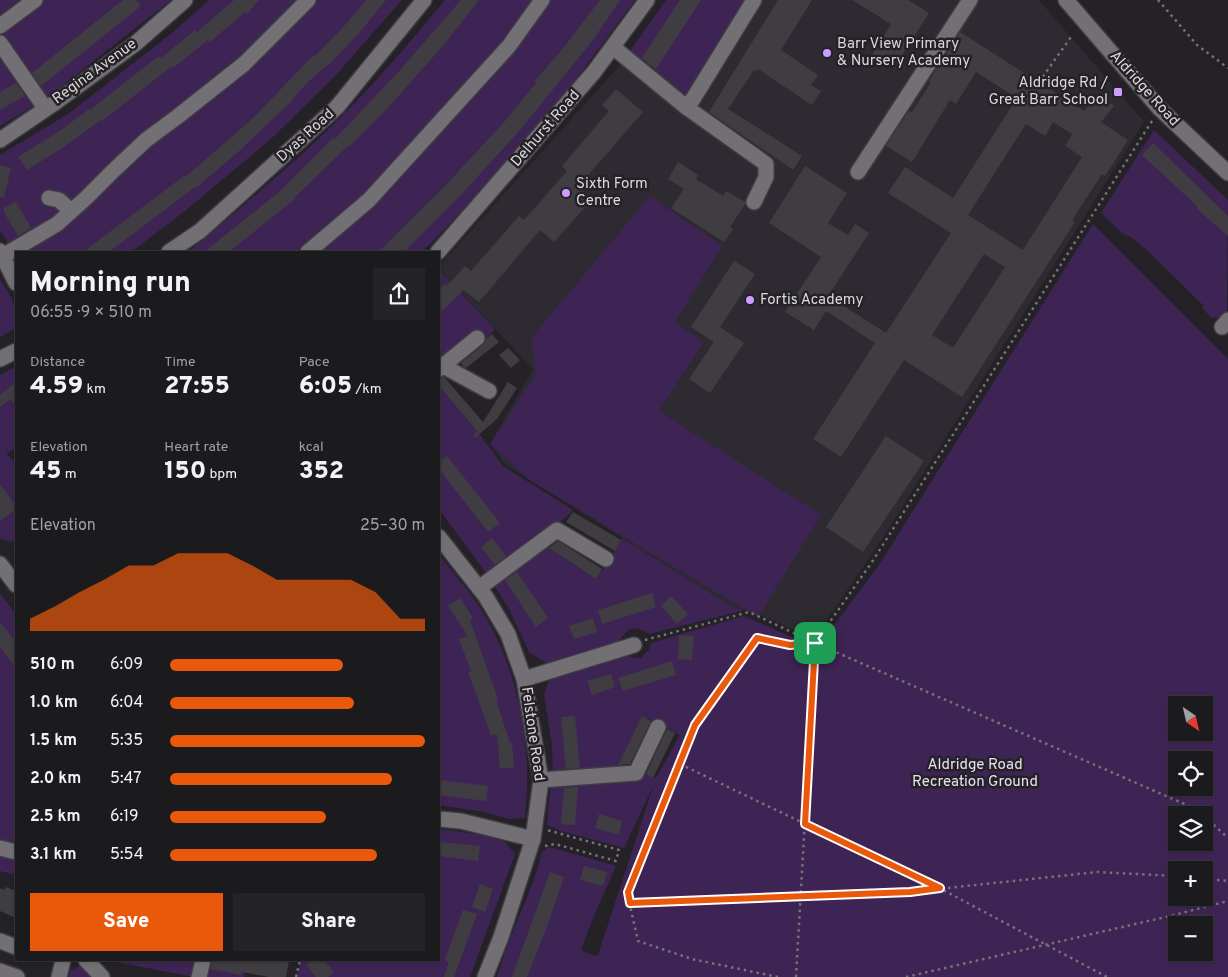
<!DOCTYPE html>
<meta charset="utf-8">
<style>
body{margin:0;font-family:Overpass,sans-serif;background:#242325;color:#f1f3f6;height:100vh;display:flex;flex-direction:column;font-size:19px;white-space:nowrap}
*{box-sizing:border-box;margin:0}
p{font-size:16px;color:#a0a1a3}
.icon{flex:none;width:28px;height:28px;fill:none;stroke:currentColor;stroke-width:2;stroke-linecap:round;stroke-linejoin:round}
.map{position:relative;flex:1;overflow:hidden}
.side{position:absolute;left:15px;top:251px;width:425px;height:710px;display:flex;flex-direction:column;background:#1b1a1c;border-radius:0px;box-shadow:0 1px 4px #0004,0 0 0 1px #39383b}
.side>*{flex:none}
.needle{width:32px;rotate:146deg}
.tools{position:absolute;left:1168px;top:696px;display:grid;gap:10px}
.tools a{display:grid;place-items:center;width:45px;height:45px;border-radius:0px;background:#1b1a1c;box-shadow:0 1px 4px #0004,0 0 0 1px #39383b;font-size:25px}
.pin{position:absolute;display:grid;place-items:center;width:42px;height:42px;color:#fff;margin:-21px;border-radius:10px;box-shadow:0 2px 8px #0006}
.round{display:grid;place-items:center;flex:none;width:52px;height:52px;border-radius:0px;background:#242325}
.headline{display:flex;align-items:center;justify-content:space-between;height:85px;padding:0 15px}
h1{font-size:28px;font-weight:800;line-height:38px}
.figures{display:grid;grid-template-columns:repeat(3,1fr);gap:8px;height:85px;padding:5px 15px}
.figures div{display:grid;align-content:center}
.figures b{font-size:25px;font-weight:800}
.figures small{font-size:14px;font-weight:400}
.figures p{font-size:14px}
.chart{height:140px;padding:10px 15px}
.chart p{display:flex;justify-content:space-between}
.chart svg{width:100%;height:90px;margin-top:5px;fill:#ea580c;opacity:.7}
.button{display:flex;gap:10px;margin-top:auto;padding:10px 15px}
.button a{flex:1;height:58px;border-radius:0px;background:#ea580c;color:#fff;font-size:20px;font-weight:800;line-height:58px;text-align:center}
.button a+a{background:#242325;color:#f1f3f6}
ul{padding:0 15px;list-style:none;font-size:16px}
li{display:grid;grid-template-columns:80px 60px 1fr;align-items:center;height:38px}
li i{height:12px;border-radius:6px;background:#ea580c}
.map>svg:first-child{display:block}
.built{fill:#2e2a32}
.green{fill:#3e2455;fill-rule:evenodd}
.building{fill:#3f3d42;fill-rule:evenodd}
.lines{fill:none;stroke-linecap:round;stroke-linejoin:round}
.minor-casing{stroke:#3e3c40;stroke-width:18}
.path{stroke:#757376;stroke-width:2.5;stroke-dasharray:2.5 4;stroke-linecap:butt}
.minor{stroke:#727075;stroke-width:15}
.route-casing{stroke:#fff;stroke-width:10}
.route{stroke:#ea580c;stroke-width:6}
.poi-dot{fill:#cf9dff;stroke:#242226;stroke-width:2}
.labels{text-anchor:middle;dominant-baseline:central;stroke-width:5;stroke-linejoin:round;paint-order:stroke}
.poi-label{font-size:15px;fill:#dad8db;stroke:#242226;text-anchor:start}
.street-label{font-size:15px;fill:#dad8db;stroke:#242226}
.park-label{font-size:15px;fill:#e8dff3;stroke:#242226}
</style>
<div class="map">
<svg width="1228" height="977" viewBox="0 0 1228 977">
<rect width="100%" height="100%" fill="#242226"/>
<polygon class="built" points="762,0 1039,0 1144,122 880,542 814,639 749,610 736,609 505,464 490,444 533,369 439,269 439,266 622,63 693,106"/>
<g class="green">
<polygon points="0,0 25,0 0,19"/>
<polygon points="45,0 171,0 44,100 0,37 0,33"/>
<polygon points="209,0 301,0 239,61 65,212 9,245 0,230 0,155 68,114 172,33"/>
<polygon points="314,0 402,0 335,76 272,138 185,211 131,252 18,252 107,185"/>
<path d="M 445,0 L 533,0 L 497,50 L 434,121 L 416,136 L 353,207 L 351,205 L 298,252 L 188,252 C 238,210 289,168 336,122 C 375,84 410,42 445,0 Z"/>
<polygon points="547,0 635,0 565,94 474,199 422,252 313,252"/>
<polygon points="666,0 747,0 692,84 696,89 689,98 628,54"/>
<polygon points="0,47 37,104 0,126"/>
<polygon points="1154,130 1228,200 1227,317 1212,318 1202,308 1204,306 1150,253 1131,237 1122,233 1101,213"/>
<polygon points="650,196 722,246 675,322 703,343 659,411 821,515 758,617 528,479 490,444 536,374 531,338"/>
<path d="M 1093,224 L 1228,359 L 1228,977 L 497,977 L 506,949 L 534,880 L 542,852 L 549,847 L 616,866 L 593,918 L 581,950 L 594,956 L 598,955 L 654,784 L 624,848 L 561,831 L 547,825 L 551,785 L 642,778 L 644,773 L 656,778 L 680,735 L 642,716 L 616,770 L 553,776 L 552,745 L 544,695 L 547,685 L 553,675 L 623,653 L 631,657 L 641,658 L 649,650 L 651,643 L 744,616 L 817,648 L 879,565 ZM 1176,705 L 1204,705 L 1204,732 L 1176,732 ZM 1176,760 L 1204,760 L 1204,788 L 1176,788 ZM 1176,815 L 1204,815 L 1204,842 L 1176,842 ZM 1176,870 L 1204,870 L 1204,898 L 1176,898 ZM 1176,925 L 1204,925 L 1204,952 L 1176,952 Z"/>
<polygon points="440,271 495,329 485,340 476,331 439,363 439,272"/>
<path d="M 0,279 C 11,298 20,306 14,329 L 0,337 Z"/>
<polygon points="16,366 16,448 6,453 16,463 16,542 0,539 0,375"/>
<polygon points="439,386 477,431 503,466 573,510 566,517 488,576 439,509"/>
<path d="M 622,538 L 736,609 L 745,610 L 649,634 C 633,623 628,629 618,642 L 549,665 L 529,652 L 509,609 L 493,583 L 541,546 L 549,548 L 596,579 L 608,562 Z"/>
<path d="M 439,555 C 455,575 474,596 487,619 C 512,663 525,717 527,768 C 528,785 526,802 525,818 L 509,819 L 484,812 L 439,805 Z"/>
<polygon points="0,594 16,614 16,849 0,845"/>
<polygon points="439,829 483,835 505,842 515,854 470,977 297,977 301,960 439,960"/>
<polygon points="0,852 16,857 16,875 0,871"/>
<polygon points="115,960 198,960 194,977 121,963"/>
<polygon points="206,960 247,960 244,977 202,977"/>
<polygon points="80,966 85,968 91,977 69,977 70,971"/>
</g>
<g class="building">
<polygon points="123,0 136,0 141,6 41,86 32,73"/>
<polygon points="234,0 259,0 247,14 245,12 210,42 208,40 173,68 172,66 102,121 101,120 65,146 27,170 18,157 61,130 89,109 90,110 124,83 159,56 161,58 195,30 197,32"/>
<polygon points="366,0 386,0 359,33 328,66 327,65 309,81 293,98 294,99 239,151 196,188 195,187 109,252 83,252 184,176 185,177 225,143 254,117 307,62 313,56 314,57 348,22"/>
<polygon points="461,0 479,0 443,46 384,112 349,147 348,146 295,197 296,198 229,252 204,252 279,192 333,138 335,139 400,70"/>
<polygon points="600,0 620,0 593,40 520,130 459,197 404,252 378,252 444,187 505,121 536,83 534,82 547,67 561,51"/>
<polygon points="680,0 701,0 656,69 642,58"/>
<polygon points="778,0 812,0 781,50 818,75 811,85 821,91 812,105 758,69 757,71 754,70 728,109 802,156 793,170 709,112"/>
<polygon points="852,0 908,0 929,13 894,68 872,55 891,24"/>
<path d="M 960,32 L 1084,111 L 1098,94 L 1114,106 L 1101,122 L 1128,140 L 1105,176 L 1102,174 L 1072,220 L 1075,222 L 962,397 L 904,360 L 841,457 L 813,439 L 875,343 L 826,311 L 814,330 L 785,312 L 821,257 L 769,223 L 805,166 L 847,193 L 828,223 L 848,235 L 855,224 L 869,233 L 828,296 L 886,333 L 951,233 L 888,193 L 905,167 L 953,198 L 1017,98 L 976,72 L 956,104 L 950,100 L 912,162 L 886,146 L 909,111 L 912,112 L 931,82 L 929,81 ZM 1053,122 L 1072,134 L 1065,146 L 1082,157 L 1023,250 L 968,215 L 1026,124 L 1045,136 ZM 984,254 L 1005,267 L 953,348 L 932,335 Z"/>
<polygon points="16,83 25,96 0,110 0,92"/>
<polygon points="616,89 643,112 578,187 592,199 554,242 540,230 479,302 464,290 439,314 439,290 445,284 447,286 465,266 471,271 519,216 524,220 567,171 562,166 609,111 602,105"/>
<polygon points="1153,143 1228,216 1228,236 1196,208 1197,206 1142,155"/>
<polygon points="678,162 698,175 696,179 723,196 726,191 745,202 745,204 730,227 733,229 724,242 671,208 684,189 668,179"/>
<polygon points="0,165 11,168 4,197 0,197"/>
<polygon points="16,201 31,228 18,236 4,212 4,208"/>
<polygon points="734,261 755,274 720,327 744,343 710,393 689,379 714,342 691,327"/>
<polygon points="492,334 499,342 466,368 464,367 461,363 483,345 486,339"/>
<polygon points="508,348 520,360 511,368 499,355"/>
<polygon points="444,377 483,422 508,382 517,388 497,419 475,438 473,436 477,431 439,386 439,378"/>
<polygon points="16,382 16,406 10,399 0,407 0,395"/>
<polygon points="886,436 924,461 863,552 826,527"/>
<polygon points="447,456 500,523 488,532 439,469 439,462"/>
<polygon points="0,484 16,506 16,509 0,521"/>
<polygon points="573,512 621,540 615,551 566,522"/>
<polygon points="492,538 506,556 495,565 481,547"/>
<polygon points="558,541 602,569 596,579 549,548"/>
<polygon points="517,572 548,618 536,627 505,580"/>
<polygon points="652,593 656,607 602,624 598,610"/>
<polygon points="671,596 688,614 677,624 661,606"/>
<polygon points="460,598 473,618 470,620 498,699 496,700 510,743 512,743 514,768 500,768 497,734 491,735 468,672 471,671 459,639 468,636 448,606"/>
<polygon points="593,618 597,632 574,639 569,626"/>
<polygon points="0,622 16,642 16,668 0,647"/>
<polygon points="679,635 694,636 692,660 678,659"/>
<polygon points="672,661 676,675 623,691 618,678"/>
<polygon points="611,674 615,687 592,695 587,681"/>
<polygon points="575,716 580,768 566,769 561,717"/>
<polygon points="642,716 651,721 630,764 618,765"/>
<polygon points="667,729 675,733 653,778 646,774"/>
<polygon points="439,780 488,786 486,801 439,795"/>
<polygon points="578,787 575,825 561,824 564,788"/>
<polygon points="599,814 622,821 619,835 595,828"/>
<polygon points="439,842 480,846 478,861 439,856"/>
<polygon points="584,866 607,872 603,886 580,880"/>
<polygon points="550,872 564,877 546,929 527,977 512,977"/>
<polygon points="480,884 493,889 485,912 472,907"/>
<polygon points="6,887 16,891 16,918 0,911 0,888 4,890"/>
<polygon points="463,910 477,914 454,977 444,977 449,962 445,960"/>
<polygon points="212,960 283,960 289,961 286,977 269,977 242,972 241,975 211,969"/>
<polygon points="312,960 324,960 334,972 328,977 316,977 306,965"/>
</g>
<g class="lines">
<g class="minor-casing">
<g id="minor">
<polyline points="1066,0 1160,109 1228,173"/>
<polyline points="0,26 35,0"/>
<polyline points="0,43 45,108"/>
<polyline points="613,47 686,107 766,164 766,177 754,202"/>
<polyline points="686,107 693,99 754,0"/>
<polyline points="0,140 56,102 135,44 185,0"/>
<polyline points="858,172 970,0"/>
<polyline points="49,198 59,200 71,211"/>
<polyline points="0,251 16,283"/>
<polyline points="169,252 200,231 337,107 424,0"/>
<polyline points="308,252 369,200 509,46 542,0"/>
<polyline points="438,252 594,72 647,0"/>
<polyline points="3,256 57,224 86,198 113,171 146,140 177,117 244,64 308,0"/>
<polyline points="1222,327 1228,320"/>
<polyline points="0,359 16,351"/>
<polyline points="443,366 489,391"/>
<polyline points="439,369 477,338"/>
<polyline points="439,537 486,597 508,634 524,679 541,780 533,839 501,937 485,977"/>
<polyline points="0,564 16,585"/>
<polyline points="479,588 557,530 606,559"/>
<polyline points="524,679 634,645"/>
<polyline points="541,780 636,773 658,727"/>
<polyline points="439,819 461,821 533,839"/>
<polyline points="0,848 16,852"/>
<polyline points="0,941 16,947"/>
<polyline points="86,960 102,977"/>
<polyline points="0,971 17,977"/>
<polyline points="59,977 63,960"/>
<polyline points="199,977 203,960"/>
</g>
</g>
<g class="path">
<polyline points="1158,0 1197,45 1228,68"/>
<polyline points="1039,82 1071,37"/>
<polyline points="645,640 749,612 815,643 872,562 1152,121"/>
<polyline points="680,764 943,890 1107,977"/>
<polyline points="1204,816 1228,838"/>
<polyline points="545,846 555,844 616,861 619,850 547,830"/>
<polyline points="1204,879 1228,881"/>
<polyline points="630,903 910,892 1097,872 1176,876"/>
<polyline points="296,977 300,960"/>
<polyline points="778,977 692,959 638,941 627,892 695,725 757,637 790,645 815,643 1196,809 1203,815"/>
<polyline points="796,977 815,643"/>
<polyline points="906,977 1170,916 1228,901"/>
</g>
<use href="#minor" class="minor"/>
</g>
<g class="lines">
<g class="route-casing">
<polygon id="route" points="757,638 790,645 815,643 805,824 940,888 910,892 630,903 628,892 695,725"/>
</g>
<use href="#route" class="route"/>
</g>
<g class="poi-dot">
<circle cx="827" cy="53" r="5"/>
<rect x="1113" y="87" width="10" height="10" rx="2.5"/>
<circle cx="566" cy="193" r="5"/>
<circle cx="750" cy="300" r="5"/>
</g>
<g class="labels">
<g class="poi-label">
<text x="837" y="44">Barr View Primary<tspan x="837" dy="17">&amp; Nursery Academy</tspan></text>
<text x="1108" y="83" text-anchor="end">Aldridge Rd /<tspan x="1108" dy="17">Great Barr School</tspan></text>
<text x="576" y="184">Sixth Form<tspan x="576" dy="17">Centre</tspan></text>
<text x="760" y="300">Fortis Academy</text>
</g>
<g class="street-label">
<text transform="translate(95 72) rotate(-36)">Regina Avenue</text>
<text transform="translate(1144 89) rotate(48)">Aldridge Road</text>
<text transform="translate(546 129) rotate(-49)">Delhurst Road</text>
<text transform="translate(306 136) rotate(-42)">Dyas Road</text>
<text transform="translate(532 734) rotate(82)">Felstone Road</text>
</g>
<g class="park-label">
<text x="975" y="765">Aldridge Road<tspan x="975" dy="17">Recreation Ground</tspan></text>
</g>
</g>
</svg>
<div class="tools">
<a><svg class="needle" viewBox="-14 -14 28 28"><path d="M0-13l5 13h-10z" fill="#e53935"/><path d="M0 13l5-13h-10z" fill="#a0a1a3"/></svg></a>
<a><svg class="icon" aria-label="locate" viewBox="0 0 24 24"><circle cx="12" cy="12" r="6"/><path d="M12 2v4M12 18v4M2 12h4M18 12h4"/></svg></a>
<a><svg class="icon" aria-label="layers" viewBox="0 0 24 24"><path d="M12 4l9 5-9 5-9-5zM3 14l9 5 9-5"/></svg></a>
<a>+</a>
<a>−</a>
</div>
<div class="pin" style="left:815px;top:643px;background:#1e9e55"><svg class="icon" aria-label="arrive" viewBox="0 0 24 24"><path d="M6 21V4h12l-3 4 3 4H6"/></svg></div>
<section class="side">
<div class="headline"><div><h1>Morning run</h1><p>06:55 · 9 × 510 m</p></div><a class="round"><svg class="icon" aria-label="share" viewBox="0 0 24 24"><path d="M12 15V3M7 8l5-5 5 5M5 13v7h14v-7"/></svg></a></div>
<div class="figures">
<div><p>Distance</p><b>4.59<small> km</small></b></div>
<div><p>Time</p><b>27:55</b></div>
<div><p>Pace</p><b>6:05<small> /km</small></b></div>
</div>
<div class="figures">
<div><p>Elevation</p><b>45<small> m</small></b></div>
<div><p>Heart rate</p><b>150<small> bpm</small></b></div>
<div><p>kcal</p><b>352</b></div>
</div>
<div class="chart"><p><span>Elevation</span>25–30 m</p>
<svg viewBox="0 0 160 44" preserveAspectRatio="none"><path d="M0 44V38L10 32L20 25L30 19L40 12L50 12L60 6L70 6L80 6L90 12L100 19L110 19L120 19L130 19L140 25L150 38L160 38V44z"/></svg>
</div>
<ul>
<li><b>510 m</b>6:09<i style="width:68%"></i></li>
<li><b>1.0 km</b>6:04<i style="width:72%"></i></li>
<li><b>1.5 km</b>5:35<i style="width:100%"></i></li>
<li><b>2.0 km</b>5:47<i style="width:87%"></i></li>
<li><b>2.5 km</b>6:19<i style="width:61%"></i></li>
<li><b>3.1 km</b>5:54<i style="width:81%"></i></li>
</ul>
<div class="button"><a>Save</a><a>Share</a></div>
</section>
</div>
